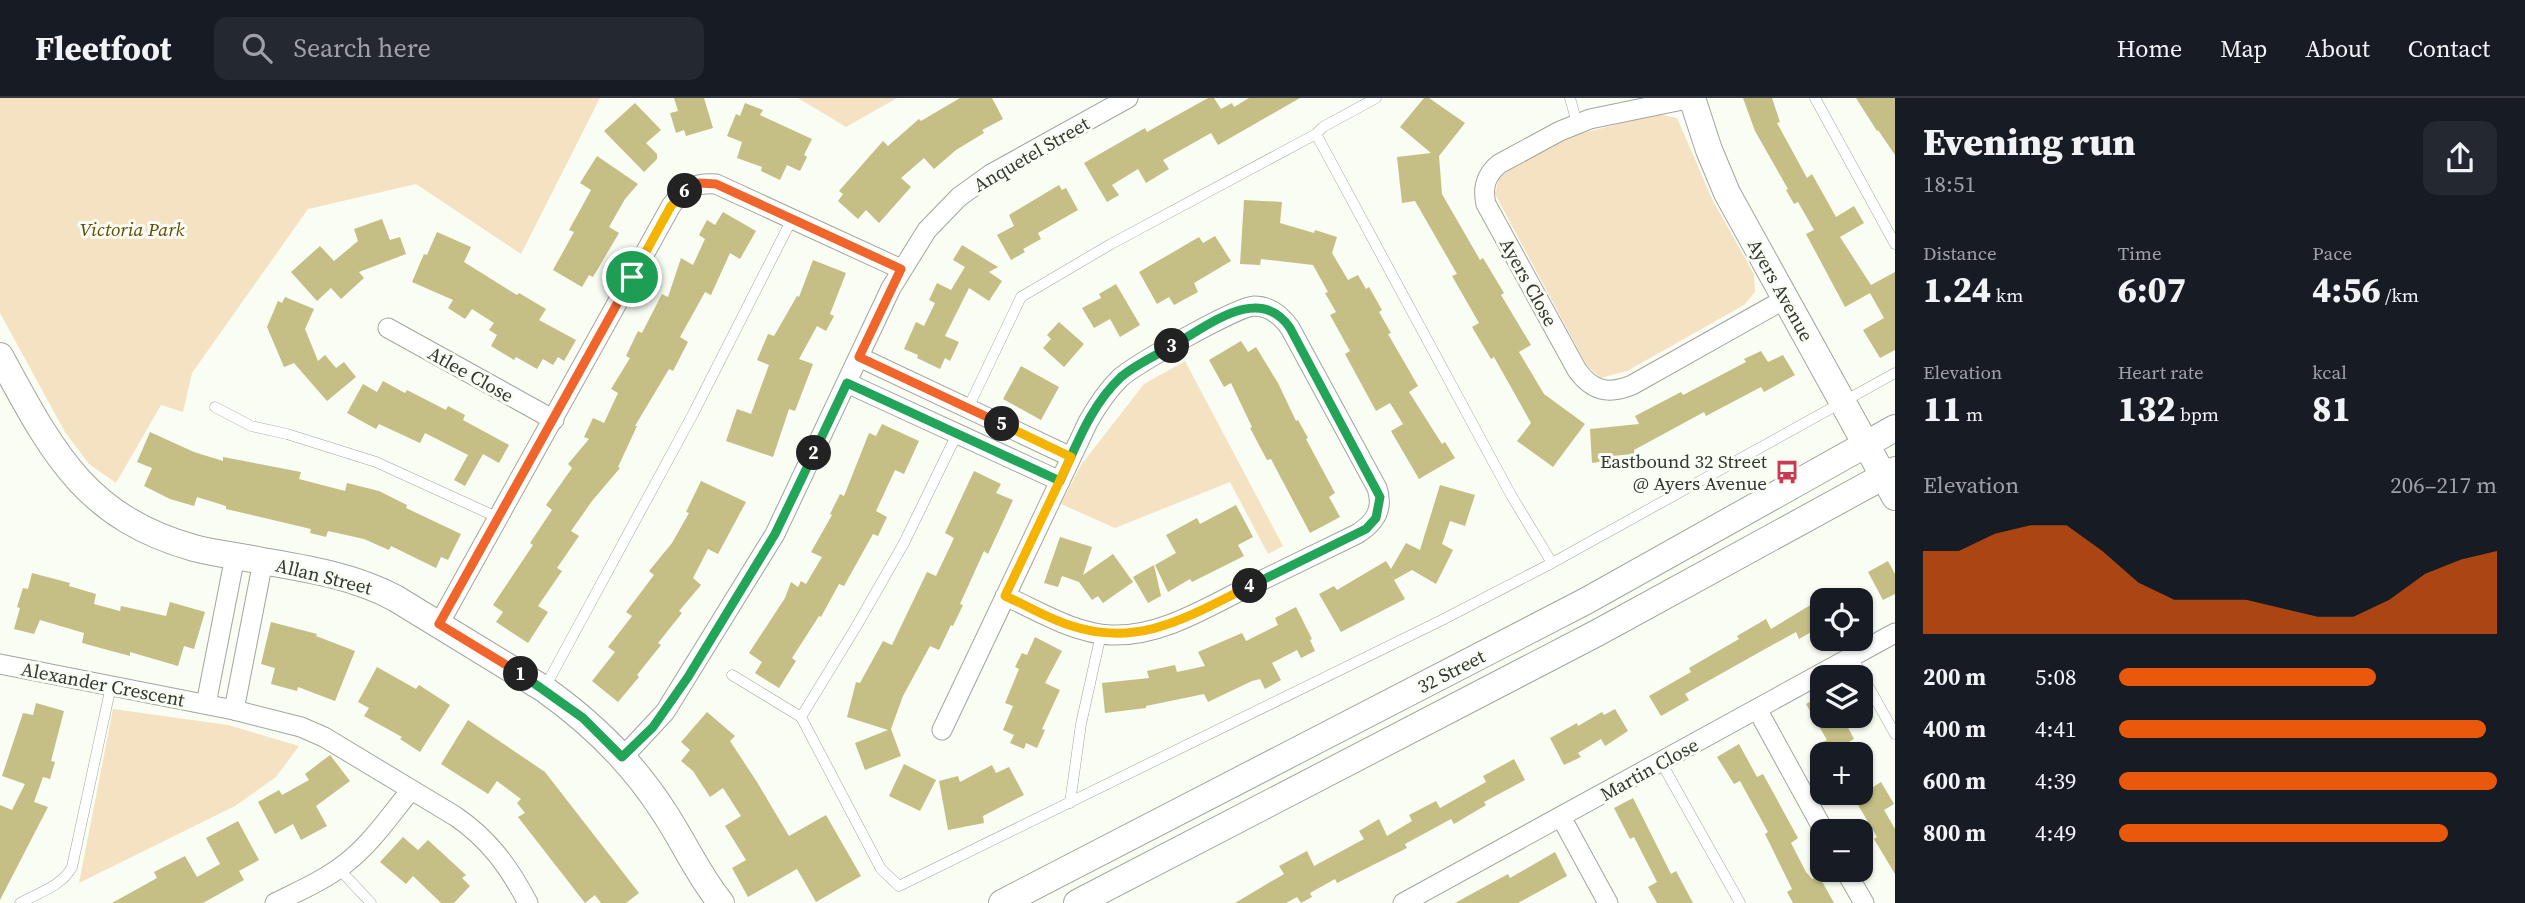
<!DOCTYPE html>
<meta charset="utf-8">
<style>
body{margin:0;font-family:"Source Serif 4",serif;background:#242831;color:#f1f3f6;height:100vh;display:flex;flex-direction:column;font-size:26px;white-space:nowrap}
*{box-sizing:border-box;margin:0}
p{font-size:23px;color:#9ea1a6}
.icon{flex:none;width:38px;height:38px;fill:none;stroke:currentColor;stroke-width:2;stroke-linecap:round;stroke-linejoin:round}
.map{position:relative;flex:1;overflow:hidden}
.drawer{display:flex;flex-direction:column;background:#171b24;width:630px}
.drawer>*{flex:none}
.fabs{position:absolute;left:1810px;top:490px;display:grid;gap:14px}
.fabs a{display:grid;place-items:center;width:63px;height:63px;border-radius:14px;background:#171b24;box-shadow:0 2px 5px #0004;font-size:35px}
.pin{position:absolute;display:grid;place-items:center;width:60px;height:60px;color:#fff;margin:-30px;border:4px solid #fff;border-radius:50%;box-shadow:0 2px 7px #0007}
.km{position:absolute;width:35px;height:35px;margin:-18px;border-radius:50%;background:#222;color:#fff;font-size:19px;line-height:35px;text-align:center}
.round{display:grid;place-items:center;flex:none;width:74px;height:74px;border-radius:14px;background:#242831}
.headline{display:flex;align-items:center;justify-content:space-between;height:119px;padding:0 28px}
h1{font-size:38px;font-weight:800;line-height:52px}
.figures{display:grid;grid-template-columns:repeat(3,1fr);gap:10px;height:119px;padding:7px 28px}
.figures div{display:grid;align-content:center}
.figures b{font-size:35px;font-weight:800}
.figures small{font-size:19px;font-weight:400}
.figures p{font-size:19px}
.chart{height:196px;padding:14px 28px}
.chart p{display:flex;justify-content:space-between}
.chart svg{width:100%;height:126px;margin-top:7px;fill:#ea580c;opacity:.7}
ul{padding:0 28px;list-style:none;font-size:23px}
li{display:grid;grid-template-columns:112px 84px 1fr;align-items:center;height:52px}
li i{height:18px;border-radius:9px;background:#ea580c}
header{display:flex;align-items:center;gap:42px;box-sizing:border-box;height:98px;padding:0 35px;background:#171b24;border-bottom:2px solid #363941}
header strong{font-size:33px}
nav{display:flex;gap:38px;margin-inline-start:auto;font-size:24px}
.search{width:490px;height:63px;background:#242831;display:flex;align-items:center;gap:18px;box-sizing:border-box;padding:0 24px;border-radius:14px;color:#9ea1a6;font-size:26px}
main{display:flex;flex:1;min-height:0}
.map>svg:first-child{display:block}
.green{fill:#f5e2c3}
.building{fill:#c5bf86}
.lines{fill:none;stroke-linecap:round;stroke-linejoin:round}
.lane-casing{stroke:#a2a69c;stroke-width:11}
.street-casing{stroke:#a2a69c;stroke-width:21}
.secondary-casing{stroke:#a2a69c;stroke-width:28}
.lane{stroke:#fff;stroke-width:10}
.street{stroke:#fff;stroke-width:19}
.secondary{stroke:#fff;stroke-width:26}
.split-1-casing{stroke:#fff;stroke-width:14}
.split-2-casing{stroke:#fff;stroke-width:14}
.split-3-casing{stroke:#fff;stroke-width:14}
.split-4-casing{stroke:#fff;stroke-width:14}
.split-5-casing{stroke:#fff;stroke-width:14}
.split-6-casing{stroke:#fff;stroke-width:14}
.split-7-casing{stroke:#fff;stroke-width:14}
.split-1{stroke:#f0652b;stroke-width:9}
.split-2{stroke:#22a559;stroke-width:9}
.split-3{stroke:#22a559;stroke-width:9}
.split-4{stroke:#22a559;stroke-width:9}
.split-5{stroke:#f5b400;stroke-width:9}
.split-6{stroke:#f0652b;stroke-width:9}
.split-7{stroke:#f5b400;stroke-width:9}
.labels{text-anchor:middle;dominant-baseline:central;stroke-width:6;stroke-linejoin:round;paint-order:stroke}
.street-label{font-size:19px;fill:#353632;stroke:#f9fdf3}
.park-label{font-size:19px;font-style:italic;fill:#644704;stroke:#f9fdf3}
.poi-label{font-size:19px;fill:#353632;stroke:#f9fdf3;text-anchor:end}
</style>
<header>
<strong>Fleetfoot</strong>
<div class="search"><svg class="icon" aria-label="search" viewBox="0 0 24 24"><circle cx="10" cy="10" r="6"/><path d="M15 15l6 6"/></svg>Search here</div>
<nav><a>Home</a><a>Map</a><a>About</a><a>Contact</a></nav>
</header>
<main>
<div class="map">
<svg width="1895" height="805" viewBox="0 0 1895 805">
<rect width="100%" height="100%" fill="#f9fdf3"/>
<g class="green">
<polygon points="0,0 600,0 521,156 416,86 308,111 192,275 183,314 161,307 116,385 89,366 65,334 0,215"/>
<polygon points="798,0 897,0 846,29"/>
<polygon points="1658,16 1677,20 1713,103 1754,176 1755,194 1744,207 1627,273 1600,280 1586,266 1495,96 1499,80 1511,70 1563,40"/>
<polygon points="1185,263 1283,448 1268,456 1230,384 1115,430 1061,406 1081,367 1144,286"/>
<polygon points="113,611 228,627 299,648 276,679 235,708 79,785"/>
</g>
<g class="building">
<polygon points="674,0 704,0 713,30 686,38 684,32 676,35 670,15 678,13"/>
<polygon points="960,0 992,0 1003,21 982,32 984,35 956,52 934,71 924,60 901,80 911,89 879,125 866,112 858,121 838,103 843,96 839,93 883,43 888,48 919,21 921,23"/>
<polygon points="1208,0 1214,0 1221,11 1232,5 1234,9 1249,0 1300,0 1218,47 1211,35 1163,62 1169,71 1146,85 1138,71 1112,87 1119,97 1107,104 1084,65 1145,30 1147,34"/>
<polygon points="1424,0 1429,0 1465,25 1439,58 1442,96 1480,162 1483,160 1504,195 1501,197 1531,247 1519,254 1544,296 1585,326 1553,369 1517,343 1531,325 1494,259 1491,261 1472,229 1479,225 1452,178 1457,176 1415,103 1402,105 1397,59 1431,55 1400,29"/>
<polygon points="1743,0 1772,0 1780,24 1777,25 1807,80 1812,76 1836,119 1854,108 1864,125 1840,139 1871,187 1895,174 1895,252 1880,260 1863,232 1884,220 1870,195 1845,209 1806,136 1814,132 1798,104 1794,106 1786,92 1788,91 1755,33"/>
<polygon points="1856,0 1895,0 1895,57 1878,32 1877,33"/>
<polygon points="635,5 661,32 646,45 657,56 657,61 644,74 604,33"/>
<polygon points="745,5 763,12 760,17 812,41 804,57 807,59 800,73 787,67 780,82 761,73 762,69 737,60 742,44 727,38 736,16 740,18"/>
<polygon points="597,58 638,86 625,101 609,129 619,135 593,179 589,177 582,189 553,172 574,134 569,132 591,92 580,85"/>
<polygon points="1059,87 1062,92 1066,90 1078,112 1038,135 1041,141 1023,151 1025,154 1011,162 997,137 1014,128 1009,117"/>
<polygon points="1244,102 1282,104 1280,125 1314,135 1315,132 1337,139 1332,155 1348,182 1358,177 1366,191 1369,189 1382,212 1379,214 1391,235 1388,236 1418,288 1409,294 1442,346 1445,344 1455,360 1419,381 1391,333 1403,326 1390,305 1376,313 1345,256 1350,253 1330,217 1336,214 1325,195 1328,194 1313,167 1261,161 1260,167 1240,166"/>
<polygon points="723,114 756,133 740,161 730,155 711,197 705,194 680,239 688,244 673,273 669,271 635,328 637,328 618,369 620,370 592,403 571,433 579,438 557,470 562,473 538,508 548,514 528,545 496,524 503,514 493,507 533,447 530,445 552,412 546,407 572,370 568,366 589,341 584,339 593,320 604,325 618,295 611,291 630,260 626,258 638,233 642,235 662,196 668,199 681,160 693,167 705,141 699,137 707,122 715,127"/>
<polygon points="382,121 390,142 400,139 406,156 359,174 364,180 341,201 331,190 317,203 291,174 320,148 334,163 358,143 354,131"/>
<polygon points="437,134 471,149 464,164 517,197 519,195 546,211 539,222 576,242 564,263 558,259 553,267 543,261 537,271 516,259 514,262 491,248 497,237 489,232 494,225 472,211 465,221 448,210 453,202 412,184 424,156 427,157"/>
<polygon points="1215,138 1231,163 1194,185 1198,194 1174,207 1169,199 1157,206 1139,174 1199,139 1203,145"/>
<polygon points="962,147 998,169 989,174 1002,183 989,203 969,190 945,238 959,244 950,263 945,260 940,271 917,260 918,257 904,251 916,224 924,228 935,205 929,202 937,185 951,192 965,169 953,162"/>
<polygon points="813,162 846,175 830,216 834,218 826,233 817,228 799,261 813,266 795,313 789,311 773,359 726,343 737,311 751,316 769,267 757,262 768,236 774,238 797,198 799,199"/>
<polygon points="1116,186 1140,227 1120,239 1110,221 1094,230 1082,210 1101,200 1099,196"/>
<polygon points="285,199 314,211 305,231 318,263 325,257 336,270 344,264 356,279 327,303 294,265 284,269 267,229 278,203 282,205"/>
<polygon points="1059,224 1084,246 1064,269 1043,250 1051,241 1047,237"/>
<polygon points="1241,243 1248,254 1256,249 1278,285 1296,323 1298,322 1308,340 1306,341 1335,395 1329,399 1340,419 1310,435 1271,361 1267,362 1250,330 1252,329 1231,285 1224,289 1209,262"/>
<polygon points="1761,253 1768,264 1783,257 1795,277 1764,294 1761,289 1706,318 1704,314 1634,352 1634,356 1612,358 1612,362 1592,365 1590,331 1639,326 1635,318 1681,294 1683,297 1746,264 1744,261"/>
<polygon points="1021,268 1059,289 1041,322 1003,301"/>
<polygon points="383,283 405,295 407,292 446,312 448,308 465,317 463,322 509,347 499,365 483,356 465,388 454,382 468,357 425,335 420,345 379,326 376,331 347,315 363,286 377,294"/>
<polygon points="882,326 919,343 904,376 895,372 876,413 887,419 878,438 873,436 844,488 839,486 821,519 819,518 792,560 796,563 779,590 755,575 762,564 749,555 785,500 791,484 798,489 801,483 806,486 822,459 811,454 832,417 830,416 840,396 844,398 869,335 876,338"/>
<polygon points="150,334 194,354 223,363 223,359 301,374 299,381 345,393 347,385 379,393 407,407 406,410 461,436 448,462 441,459 436,470 391,448 389,452 364,441 328,433 326,439 310,435 311,431 226,411 226,408 197,399 194,408 170,401 144,388 152,370 137,364"/>
<polygon points="974,373 1001,386 996,395 1013,402 988,456 984,453 960,506 963,507 953,528 951,527 939,552 930,548 903,598 891,631 901,658 865,672 855,645 888,632 847,619 856,584 860,585 883,543 892,547 927,474 936,478 954,440 945,435"/>
<polygon points="701,383 746,404 718,456 708,451 693,480 701,487 679,513 682,515 658,545 661,547 637,577 639,579 618,604 592,583 615,554 608,549 632,518 626,514 654,477 649,473 672,445 689,415 686,414"/>
<polygon points="1440,387 1475,397 1465,428 1450,423 1442,446 1453,452 1436,486 1412,472 1394,482 1405,501 1341,534 1319,496 1334,488 1337,492 1386,463 1391,471 1406,445 1420,452"/>
<polygon points="1236,407 1253,439 1238,447 1244,458 1192,484 1190,481 1168,494 1155,467 1176,455 1166,437 1197,420 1200,426"/>
<polygon points="1060,439 1092,449 1083,477 1113,456 1133,484 1103,505 1098,498 1092,502 1079,484 1062,478 1058,489 1044,485"/>
<polygon points="1888,463 1895,476 1895,496 1883,502 1868,474"/>
<polygon points="1154,467 1161,498 1148,505 1133,479"/>
<polygon points="32,475 70,485 69,488 96,496 94,506 120,513 121,508 166,518 170,504 205,514 194,551 184,548 178,568 130,554 130,558 82,545 84,535 40,522 34,536 14,531 20,510 17,509 23,490 28,491"/>
<polygon points="1812,506 1822,528 1799,541 1796,534 1749,560 1685,596 1689,602 1661,618 1649,598 1691,574 1689,570 1739,541 1737,538 1766,521 1771,531"/>
<polygon points="1296,509 1312,541 1310,542 1315,553 1301,560 1297,552 1272,565 1281,582 1265,591 1260,581 1252,583 1208,604 1204,596 1146,608 1146,610 1105,615 1102,585 1149,580 1147,573 1175,567 1177,574 1205,568 1198,554 1242,535 1246,543 1278,527 1275,520"/>
<polygon points="271,524 317,536 316,538 355,553 335,603 298,589 297,593 271,586 275,570 261,566"/>
<polygon points="1035,539 1062,553 1045,585 1060,592 1042,631 1045,632 1037,650 1026,645 1024,651 1010,645 1014,637 1003,632 1013,608 1005,605 1019,571 1015,569 1022,555 1027,557"/>
<polygon points="377,569 416,591 419,587 450,607 420,654 400,641 402,639 364,618 369,610 358,604"/>
<polygon points="1822,597 1822,618 1842,618 1854,641 1847,645 1853,656 1825,656 1819,646 1827,642 1806,606"/>
<polygon points="36,605 64,613 51,663 55,664 50,681 43,679 34,704 48,709 0,802 0,707 12,712 25,686 2,678 23,615 33,617"/>
<polygon points="1615,611 1628,633 1605,648 1601,641 1578,655 1581,659 1564,667 1550,640 1577,625 1578,628 1602,614 1604,617"/>
<polygon points="707,614 735,638 730,643 757,684 789,738 826,717 861,778 816,804 797,771 748,799 732,770 746,762 725,728 741,718 723,690 710,699 693,673 681,663 690,652 681,644"/>
<polygon points="468,622 545,674 639,795 626,805 601,805 595,797 585,805 518,719 525,715 517,705 521,701 497,683 488,696 441,666"/>
<polygon points="1739,646 1757,679 1763,676 1798,740 1791,745 1806,774 1812,781 1819,778 1834,805 1793,805 1787,794 1792,791 1765,736 1768,734 1740,683 1734,686 1717,659"/>
<polygon points="330,657 350,683 316,708 327,728 301,742 293,726 275,736 258,704 279,692 282,697 309,682 305,676"/>
<polygon points="1514,661 1525,682 1484,704 1486,707 1454,726 1451,721 1405,746 1407,750 1337,785 1335,781 1310,795 1312,799 1301,805 1297,799 1286,805 1235,805 1284,776 1279,768 1307,753 1314,768 1364,741 1359,733 1379,721 1387,738 1412,723 1409,717 1436,703 1440,710 1486,684 1483,678"/>
<polygon points="904,666 936,682 920,713 889,698"/>
<polygon points="992,667 996,675 1009,669 1024,697 983,718 984,725 948,732 939,683 958,678 960,684"/>
<polygon points="1860,667 1873,689 1881,684 1894,706 1884,712 1895,731 1895,776 1874,741 1877,739 1851,695 1860,695"/>
<polygon points="1633,700 1671,776 1676,773 1693,805 1657,805 1648,789 1657,784 1634,739 1630,741 1614,710"/>
<polygon points="238,723 259,762 239,773 244,782 203,805 112,805 157,780 154,774 185,758 197,779 220,766 206,740"/>
<polygon points="403,739 418,752 428,742 466,777 462,780 470,788 454,805 441,805 413,778 406,786 380,764"/>
<polygon points="1555,754 1567,778 1518,805 1455,805 1508,776 1510,780"/>
</g>
<g class="lines">
<g class="lane-casing">
<g id="lane">
<polyline points="1570,0 1577,25"/>
<polyline points="1815,0 1895,146"/>
<polyline points="1316,36 1511,397 1552,465"/>
<polyline points="215,309 251,328 287,336 376,364 499,420"/>
<polyline points="968,310 1021,199 1111,146 1316,36 1323,29 1376,0"/>
<polyline points="957,336 904,445 856,529 801,619 881,771 899,788 1442,522 1552,465 1895,275"/>
<polyline points="1852,559 1895,636"/>
<polyline points="732,577 801,619"/>
<polyline points="544,591 693,316 792,121"/>
<polyline points="1661,664 1740,805"/>
<polyline points="1070,705 1081,626 1101,536"/>
<polyline points="339,771 371,805"/>
<path d="M 20,805 C 38,795 62,788 72,769 L 111,588"/>
</g>
</g>
<g class="street-casing">
<g id="street">
<path d="M 1692,0 L 1590,21 L 1560,33 L 1499,66 C 1486,77 1482,89 1486,106 L 1577,272 C 1592,293 1608,297 1632,287 L 1785,201"/>
<polyline points="388,230 554,322"/>
<polyline points="859,259 1071,359"/>
<polyline points="847,285 1060,383"/>
<path d="M 439,526 L 671,108 C 683,91 696,84 716,86 L 901,171"/>
<path d="M 0,566 L 234,612 L 301,629 L 324,639 L 455,718 C 489,741 509,769 528,805"/>
<polyline points="206,606 235,458"/>
<polyline points="1757,611 1824,733"/>
<polyline points="234,612 263,463"/>
<path d="M 942,632 L 1088,324 C 1097,308 1107,293 1120,280 C 1136,266 1236,209 1254,208 C 1270,208 1281,217 1290,230 L 1377,390 C 1384,411 1375,425 1357,436 C 1320,454 1283,472 1246,490 C 1204,511 1159,539 1111,537 C 1073,535 1039,513 1005,498"/>
<polyline points="623,659 665,614 775,436 891,190 927,132 959,99 991,76 1128,0"/>
<polyline points="1561,719 1608,805"/>
<polyline points="1845,772 1864,805"/>
<path d="M 275,805 C 299,793 325,782 346,765 C 372,745 391,716 411,692"/>
<polyline points="1403,805 1895,535"/>
</g>
</g>
<g class="secondary-casing">
<g id="secondary">
<polyline points="1692,0 1709,52 1727,95 1895,399"/>
<path d="M 0,258 C 51,351 83,419 194,450 C 216,456 240,458 262,463 C 308,471 354,478 395,500 L 544,591 C 592,625 632,664 664,714 C 684,744 698,777 721,805"/>
<polyline points="1002,805 1586,503 1895,330"/>
<polyline points="1077,805 1597,535 1895,372"/>
</g>
</g>
<use href="#lane" class="lane"/>
<use href="#street" class="street"/>
<use href="#secondary" class="secondary"/>
</g>
<g class="lines">
<g class="split-1-casing">
<polyline id="split-1" points="521,576 439,526 632,179"/>
</g>
<g class="split-2-casing">
<polyline id="split-2" points="521,576 583,620 622,659 653,629 688,579 775,436 814,355"/>
</g>
<g class="split-3-casing">
<path id="split-3" d="M 814,355 L 847,285 L 1060,383 C 1077,346 1091,307 1121,279 C 1136,266 1155,258 1172,248"/>
</g>
<g class="split-4-casing">
<path id="split-4" d="M 1172,248 C 1207,229 1259,184 1290,230 L 1380,399 L 1376,420 L 1366,431 L 1250,488"/>
</g>
<g class="split-5-casing">
<path id="split-5" d="M 1002,326 L 1071,359 L 1005,498 C 1026,507 1047,520 1069,527 C 1139,551 1189,518 1250,488"/>
</g>
<g class="split-6-casing">
<polyline id="split-6" points="685,93 699,85 716,86 901,171 859,259 1002,326"/>
</g>
<g class="split-7-casing">
<polyline id="split-7" points="632,179 671,108 685,93"/>
</g>
<use href="#split-1" class="split-1"/>
<use href="#split-2" class="split-2"/>
<use href="#split-3" class="split-3"/>
<use href="#split-4" class="split-4"/>
<use href="#split-5" class="split-5"/>
<use href="#split-6" class="split-6"/>
<use href="#split-7" class="split-7"/>
</g>
<defs>
<g id="bus-bare" transform="scale(1.89)"><path d="M-5-6H5V4H4V6H2V4H-2V6H-4V4H-5ZM-3.5-4V0h7V-4ZM-3.5 1.2v1.5H-2V1.2ZM2 1.2v1.5H3.5V1.2Z" fill="#ca3953" stroke="#f9fdf3" stroke-width="2.5" paint-order="stroke"/></g>
</defs>
<g fill-rule="evenodd">
<use href="#bus-bare" x="1787" y="374"/>
</g>
<g class="labels">
<g class="street-label">
<text transform="translate(1031 56) rotate(-30)">Anquetel Street</text>
<text transform="translate(1529 184) rotate(61)">Ayers Close</text>
<text transform="translate(1781 192) rotate(61)">Ayers Avenue</text>
<text transform="translate(471 276) rotate(29)">Atlee Close</text>
<text transform="translate(324 478) rotate(14)">Allan Street</text>
<text transform="translate(1451 573) rotate(-27)">32 Street</text>
<text transform="translate(103 586) rotate(11)">Alexander Crescent</text>
<text transform="translate(1649 671) rotate(-29)">Martin Close</text>
</g>
<g class="park-label">
<text x="132" y="131">Victoria Park</text>
</g>
<g class="poi-label">
<text x="1767" y="363">Eastbound 32 Street<tspan x="1767" dy="22">@ Ayers Avenue</tspan></text>
</g>
</g>
</svg>
<div class="fabs">
<a><svg class="icon" aria-label="locate" viewBox="0 0 24 24"><circle cx="12" cy="12" r="6"/><path d="M12 2v4M12 18v4M2 12h4M18 12h4"/></svg></a>
<a><svg class="icon" aria-label="layers" viewBox="0 0 24 24"><path d="M12 4l9 5-9 5-9-5zM3 14l9 5 9-5"/></svg></a>
<a>+</a>
<a>−</a>
</div>
<div class="pin" style="left:632px;top:179px;background:#1e9e55"><svg class="icon" aria-label="arrive" viewBox="0 0 24 24"><path d="M6 21V4h12l-3 4 3 4H6"/></svg></div>
<b class="km" style="left:521px;top:576px">1</b>
<b class="km" style="left:814px;top:355px">2</b>
<b class="km" style="left:1172px;top:248px">3</b>
<b class="km" style="left:1250px;top:488px">4</b>
<b class="km" style="left:1002px;top:326px">5</b>
<b class="km" style="left:685px;top:93px">6</b>
</div>
<section class="drawer">
<div class="headline"><div><h1>Evening run</h1><p>18:51</p></div><a class="round"><svg class="icon" aria-label="share" viewBox="0 0 24 24"><path d="M12 15V3M7 8l5-5 5 5M5 13v7h14v-7"/></svg></a></div>
<div class="figures">
<div><p>Distance</p><b>1.24<small> km</small></b></div>
<div><p>Time</p><b>6:07</b></div>
<div><p>Pace</p><b>4:56<small> /km</small></b></div>
</div>
<div class="figures">
<div><p>Elevation</p><b>11<small> m</small></b></div>
<div><p>Heart rate</p><b>132<small> bpm</small></b></div>
<div><p>kcal</p><b>81</b></div>
</div>
<div class="chart"><p><span>Elevation</span>206–217 m</p>
<svg viewBox="0 0 160 44" preserveAspectRatio="none"><path d="M0 44V15L10 15L20 9L30 6L40 6L50 15L60 26L70 32L80 32L90 32L100 35L110 38L120 38L130 32L140 23L150 18L160 15V44z"/></svg>
</div>
<ul>
<li><b>200 m</b>5:08<i style="width:68%"></i></li>
<li><b>400 m</b>4:41<i style="width:97%"></i></li>
<li><b>600 m</b>4:39<i style="width:100%"></i></li>
<li><b>800 m</b>4:49<i style="width:87%"></i></li>
</ul>
</section>
</main>
